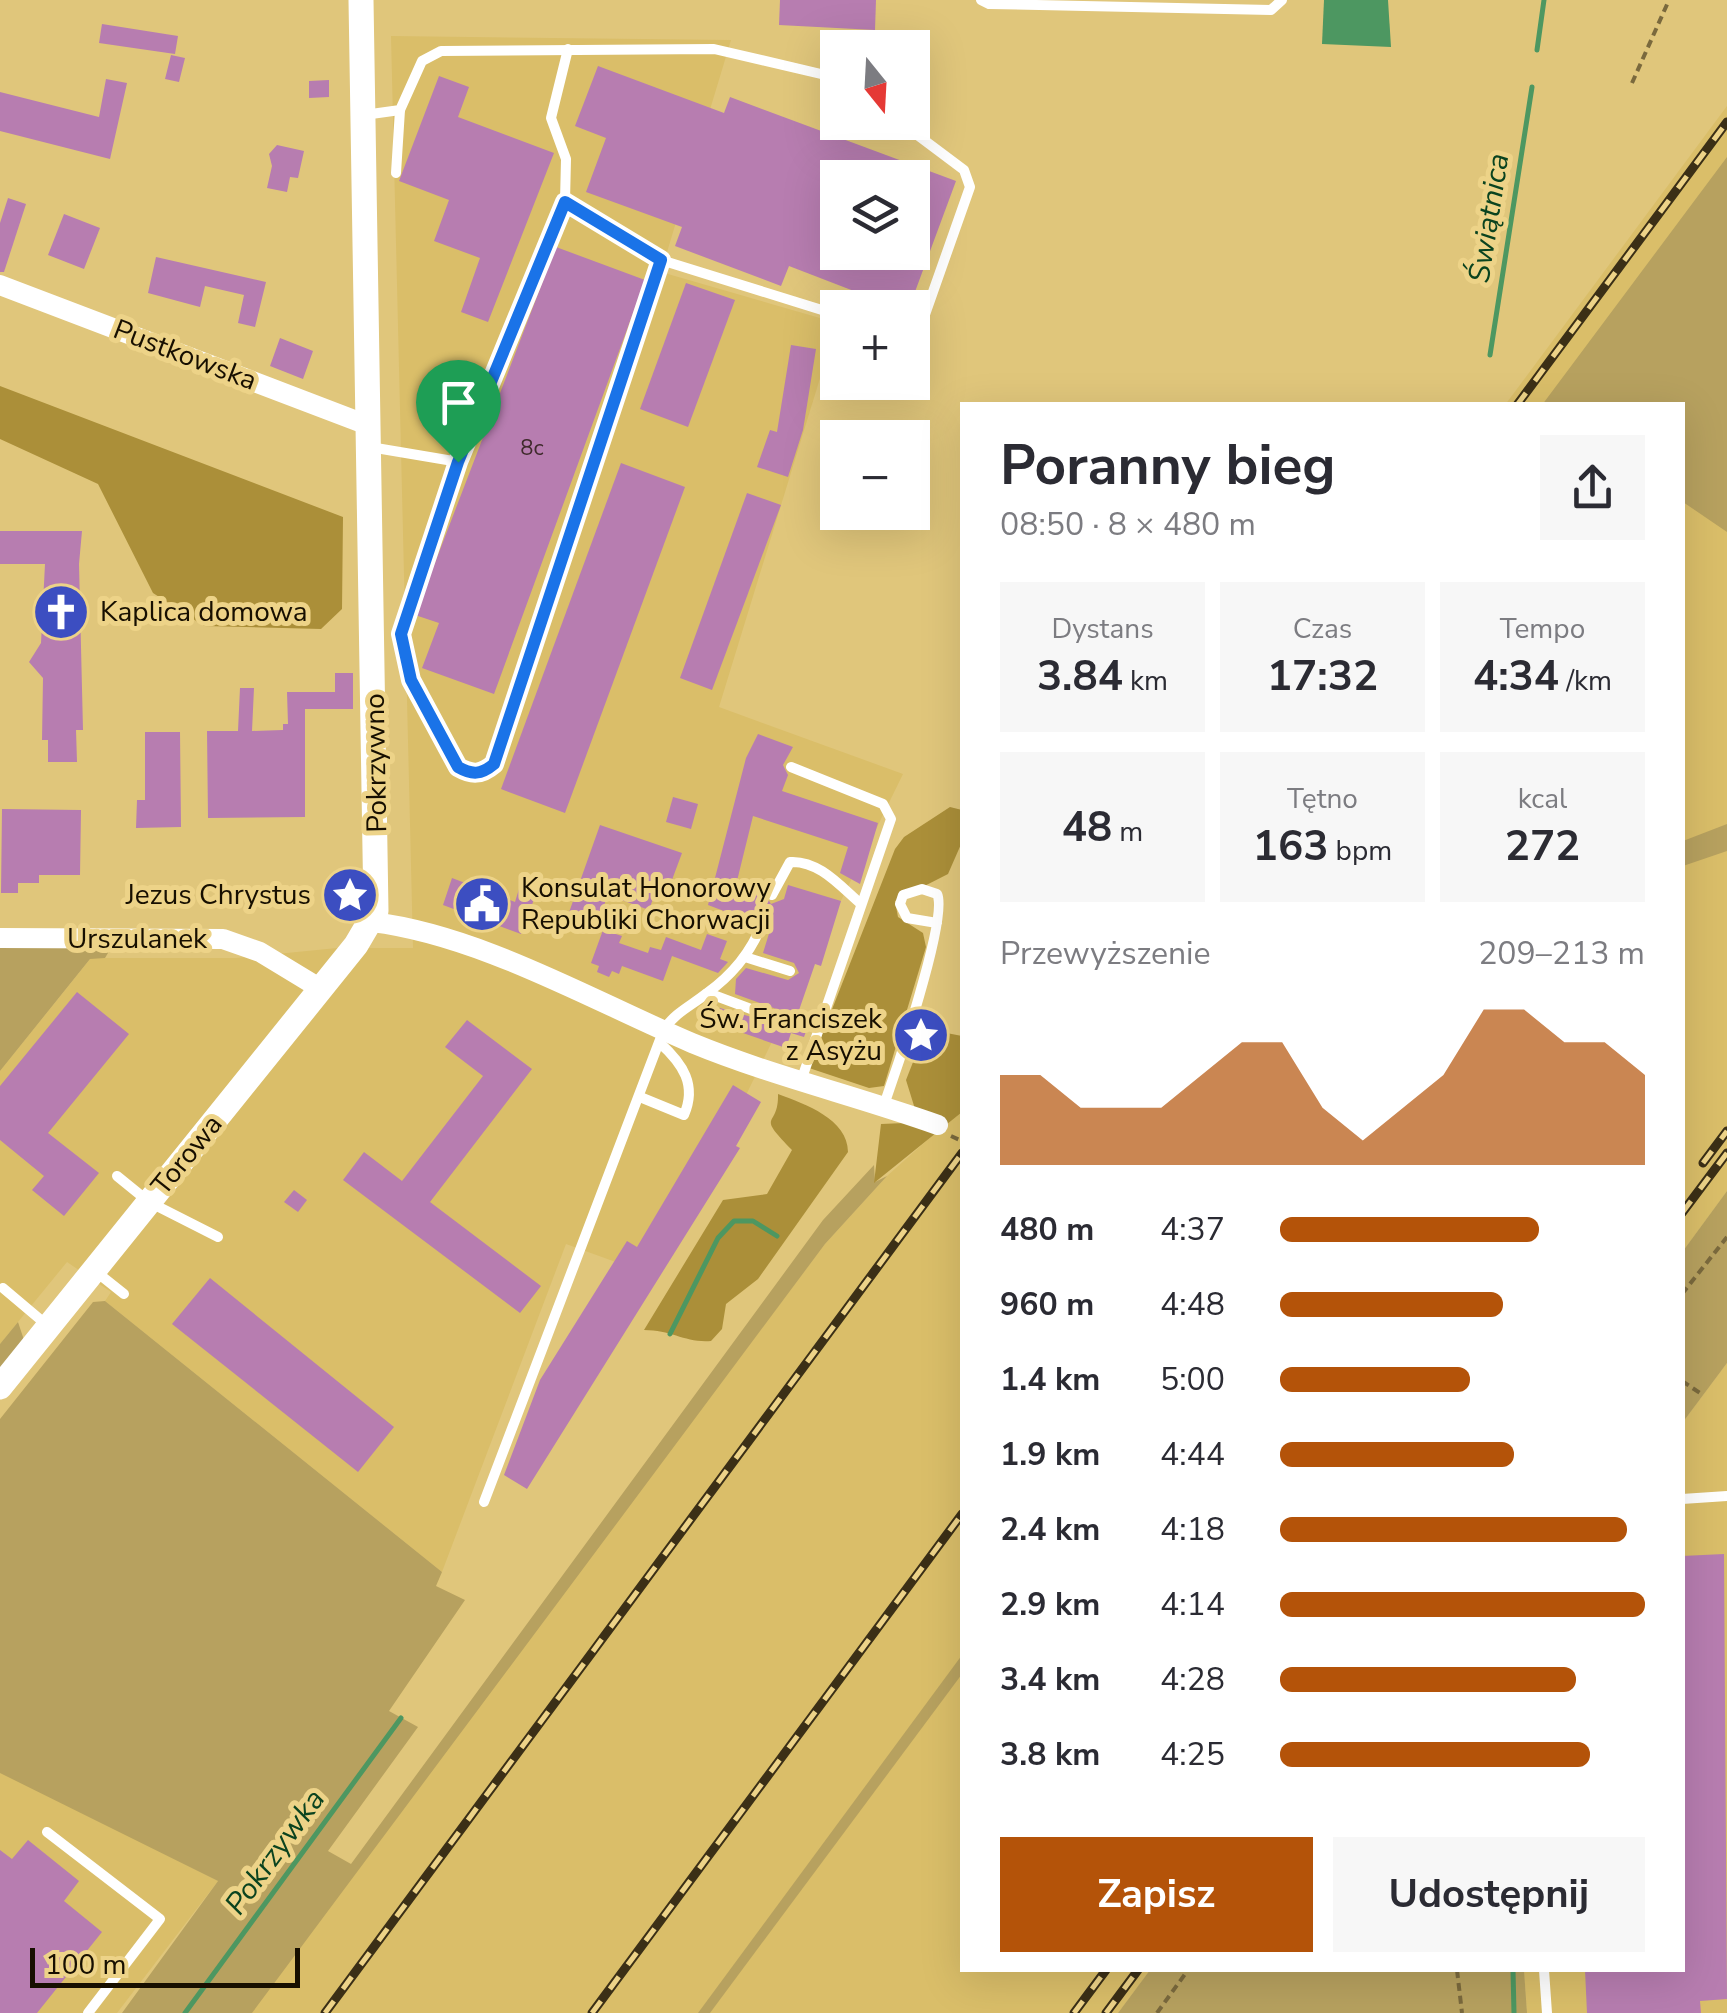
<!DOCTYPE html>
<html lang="pl">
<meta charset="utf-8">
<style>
body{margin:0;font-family:"Nunito Sans",sans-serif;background:#f7f7f7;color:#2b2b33;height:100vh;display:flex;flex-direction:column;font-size:38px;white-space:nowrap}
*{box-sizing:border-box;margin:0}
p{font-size:32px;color:#7c7c81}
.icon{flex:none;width:55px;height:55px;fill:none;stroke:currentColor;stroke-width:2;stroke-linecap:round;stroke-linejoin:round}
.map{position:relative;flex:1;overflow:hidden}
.panel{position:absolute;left:960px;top:402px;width:725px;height:1570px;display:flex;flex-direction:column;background:#fff;border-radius:0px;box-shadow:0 10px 40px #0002}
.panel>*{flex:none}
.needle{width:65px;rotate:162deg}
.tools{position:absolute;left:820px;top:30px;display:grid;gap:20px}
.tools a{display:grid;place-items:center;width:110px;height:110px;border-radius:0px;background:#fff;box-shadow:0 10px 40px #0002;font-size:50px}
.scale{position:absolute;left:30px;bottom:25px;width:270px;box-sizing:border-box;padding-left:10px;border:5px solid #170f00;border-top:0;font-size:28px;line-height:35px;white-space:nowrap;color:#170f00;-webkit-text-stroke:8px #edd388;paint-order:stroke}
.pin{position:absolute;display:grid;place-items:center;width:85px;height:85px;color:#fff;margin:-102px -42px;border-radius:50% 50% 50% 0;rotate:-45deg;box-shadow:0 0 10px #0007}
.pin .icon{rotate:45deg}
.round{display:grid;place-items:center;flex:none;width:105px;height:105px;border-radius:0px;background:#f7f7f7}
.head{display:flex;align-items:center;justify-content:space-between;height:170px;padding:0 40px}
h1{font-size:55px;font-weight:700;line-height:75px}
.stats{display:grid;grid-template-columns:repeat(3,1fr);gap:15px;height:170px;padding:10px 40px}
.stats div{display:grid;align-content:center;border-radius:0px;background:#f7f7f7;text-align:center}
.stats b{font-size:42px;font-weight:700}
.stats small{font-size:28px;font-weight:400}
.stats p{font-size:28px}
.chart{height:280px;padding:20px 40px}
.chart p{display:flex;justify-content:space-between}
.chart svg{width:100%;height:180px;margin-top:10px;fill:#b45309;opacity:.7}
.cta{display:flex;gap:20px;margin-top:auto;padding:20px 40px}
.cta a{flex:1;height:115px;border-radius:0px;background:#b45309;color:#fff;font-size:40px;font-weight:700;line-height:115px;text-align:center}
.cta a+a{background:#f7f7f7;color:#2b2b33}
ul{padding:0 40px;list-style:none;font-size:32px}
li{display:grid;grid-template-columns:160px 120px 1fr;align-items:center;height:75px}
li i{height:25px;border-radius:12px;background:#b45309}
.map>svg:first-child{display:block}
.built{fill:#dabe69}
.green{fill:#b7a15f}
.forest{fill:#ab8f39}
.water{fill:#4d9761}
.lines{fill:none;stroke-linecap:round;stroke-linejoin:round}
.stream{stroke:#4d9761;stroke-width:5}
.building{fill:#b77db0;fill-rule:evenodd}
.path{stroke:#7a693d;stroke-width:4;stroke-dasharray:8 5;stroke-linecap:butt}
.service{stroke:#fff;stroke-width:10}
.minor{stroke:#fff;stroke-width:20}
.tertiary{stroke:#fff;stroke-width:25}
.rail-casing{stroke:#3b2f16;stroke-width:9}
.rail{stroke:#edd388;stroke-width:5;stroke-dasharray:15;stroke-linecap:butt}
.route-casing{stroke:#fff;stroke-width:20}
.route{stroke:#1a73e8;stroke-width:12}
.labels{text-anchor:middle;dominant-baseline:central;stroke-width:10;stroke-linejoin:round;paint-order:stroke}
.number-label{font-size:22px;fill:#3f2a2c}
.street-label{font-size:28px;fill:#170f00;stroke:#edd388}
.poi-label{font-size:28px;fill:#170f00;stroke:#edd388;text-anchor:start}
.water-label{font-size:30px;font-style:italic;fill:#0a431f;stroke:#edd388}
</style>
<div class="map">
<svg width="1727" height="2013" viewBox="0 0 1727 2013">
<rect width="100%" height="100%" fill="#e0c67b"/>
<g class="built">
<polygon points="391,36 731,40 661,272 837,323 719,707 903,774 657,1277 566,1244 442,1572 105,1301 111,1292 67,1262 0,1344 0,1071 91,958 236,958 337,948 413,948"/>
<polygon points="1727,106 1727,1191 1683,1251 1682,405 1505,405"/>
<polygon points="962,1109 962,1970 1150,1970 1118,2013 247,2013 825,1244 887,1176"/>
<polygon points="1727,1363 1727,2013 1527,2013 1524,1970 1682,1970 1683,1422"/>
<polygon points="0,1771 218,1881 117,2013 0,2013"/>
</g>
<g class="green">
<polygon points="1727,157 1727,532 1683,502 1682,405 1542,405"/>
<polygon points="1727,824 1727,851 1683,866 1683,841"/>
<polygon points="0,945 106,948 108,953 105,958 90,959 0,1071"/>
<polygon points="874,1165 875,1182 887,1176 825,1244 252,2013 122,2013 218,1881 0,1773 0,1419 93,1302 105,1301 442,1572 436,1586 465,1600 389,1711 418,1727 328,1851 351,1864 823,1220"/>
<polygon points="1727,1191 1727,1363 1683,1422 1683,1251"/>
<polygon points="18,1322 24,1340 0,1373 0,1344"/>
<polygon points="962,1655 962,1674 710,2013 698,2013"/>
<polygon points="1150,1970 1524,1970 1527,2013 1118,2013"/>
</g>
<g class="forest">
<polygon points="0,386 343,517 342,609 321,629 204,626 153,593 98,484 0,439"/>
<polygon points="950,807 962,810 962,842 948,874 895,901 898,917 923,933 926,947 884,1086 869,1088 809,1068 895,849 904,837"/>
<polygon points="926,1029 962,1036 962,1112 874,1183 881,1124 905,1123 915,1109 906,1080"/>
<path d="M 778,1094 C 805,1104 848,1119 848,1152 L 758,1279 L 726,1304 L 722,1329 L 711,1341 C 685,1343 672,1330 644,1330 L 723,1200 L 767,1194 L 792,1150 C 754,1111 779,1130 778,1094 Z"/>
</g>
<polygon class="water" points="1324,0 1388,0 1391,47 1322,44"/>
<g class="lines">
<g class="stream">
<polyline points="1537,50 1544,0"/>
<polyline points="1490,355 1532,87"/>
<polyline points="670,1334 718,1238 734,1221 753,1221 777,1236"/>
<polyline points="1513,1970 1514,2013"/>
<polyline points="185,2013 401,1718"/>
</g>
</g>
<g class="building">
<polygon points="780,0 876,0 875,30 779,25"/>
<polygon points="102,24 178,36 175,54 99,43"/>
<polygon points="171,55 185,58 179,82 165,79"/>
<path d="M 598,66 L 724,113 L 730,97 L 956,181 L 909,308 L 898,308 L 789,266 L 781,286 L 675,246 L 682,227 L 586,192 L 606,138 L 575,126 ZM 838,178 L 912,178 L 912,252 L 838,252 Z"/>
<polygon points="439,76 469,87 458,117 554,153 488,322 461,312 480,258 434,241 449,200 399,181"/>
<polygon points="106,79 127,83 110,159 0,131 0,92 99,117"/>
<polygon points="329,80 329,97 309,98 309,81"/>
<polygon points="277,145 304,151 298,178 290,177 287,192 267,188 272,166 269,154"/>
<polygon points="8,198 26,204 4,272 0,272 0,223"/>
<polygon points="64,214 100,228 84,269 48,255"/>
<polygon points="556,247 645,280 494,694 422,668 439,623 415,615"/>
<polygon points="156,257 266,282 255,327 238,323 244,295 205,286 200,307 148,293"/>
<polygon points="686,283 735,300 688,427 640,409"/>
<polygon points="280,338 313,351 303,379 270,366"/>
<polygon points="791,345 816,349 803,430 788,477 757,467 770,430 777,432"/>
<polygon points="621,463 685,487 565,813 501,789"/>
<polygon points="747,493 781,505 712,690 680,678"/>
<polygon points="0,531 82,531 79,564 83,730 76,730 77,762 48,762 48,740 42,740 43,678 29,662 41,643 45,564 0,564"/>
<polygon points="335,673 353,673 353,709 305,709 305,817 208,818 207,731 238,731 240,688 254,688 252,731 283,730 283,724 288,724 287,692 335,692"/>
<polygon points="145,732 180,732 181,827 136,828 137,800 145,800"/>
<polygon points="758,734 793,747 783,765 788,775 782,791 878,823 860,884 840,873 848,847 753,816 736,885 764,893 771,904 784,899 788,885 841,901 821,966 815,964 797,1016 810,1020 804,1037 791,1033 786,1048 714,1023 720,1008 780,1025 784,1018 779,1010 735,994 736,979 746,968 788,980 799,973 794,963 763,953 771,927 766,916 753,922 708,905 746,758"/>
<polygon points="673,797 698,804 691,829 666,822"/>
<polygon points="2,809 81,810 80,875 39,875 39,883 18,883 18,893 1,893"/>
<polygon points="600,825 682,853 666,896 655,893 649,910 608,895 595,928 567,918"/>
<polygon points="452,878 515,902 519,889 536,894 521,934 443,905"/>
<polygon points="343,883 356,889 356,900 345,900"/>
<polygon points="603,930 622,936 619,943 648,953 650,947 661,950 666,937 701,950 707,934 727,941 720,959 728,962 718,973 672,956 663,981 622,966 619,974 612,971 609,977 597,972 599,966 591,963"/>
<polygon points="77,992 129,1034 48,1133 99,1173 64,1216 32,1190 44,1176 0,1140 0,1086"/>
<polygon points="467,1020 532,1069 430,1202 541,1286 520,1313 343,1180 364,1152 402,1181 483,1076 445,1047"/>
<polygon points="733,1085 761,1102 736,1146 740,1148 527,1489 504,1475 540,1380 627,1241 637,1247"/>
<polygon points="294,1190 307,1200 298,1212 284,1202"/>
<polygon points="210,1278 394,1427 358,1472 172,1324"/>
<polygon points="1724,1554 1727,1999 1700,2001 1701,2013 1587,2013 1585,1970 1682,1970 1682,1556"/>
<polygon points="28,1840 79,1881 64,1901 102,1932 37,2013 0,2013 0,1850 12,1859"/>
</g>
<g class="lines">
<g class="path">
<polyline points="1632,83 1669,0"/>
<polyline points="951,1136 962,1141"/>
<polyline points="1682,1294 1727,1237"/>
<polyline points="1682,1381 1703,1395"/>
<polyline points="1457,1970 1462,2013"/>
<polyline points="1157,2013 1188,1970"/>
</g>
<g class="service">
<polyline points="981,0 989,4 1271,10 1282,0"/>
<polyline points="364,115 400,110 422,61 441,51 714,49 838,78"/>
<polyline points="900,122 964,170 970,187 922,323 912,330"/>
<polyline points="396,173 400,110"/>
<polyline points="565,201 566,159 551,118 568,49"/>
<path d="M 370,447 L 459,462 C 444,504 396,609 401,648 C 407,689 439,731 458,767 C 472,775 481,775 493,764 L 661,260"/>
<polyline points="459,462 565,201 661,260 838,315"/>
<polyline points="791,767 883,804 891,819 801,1081"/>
<path d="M 772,895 L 790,862 C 819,860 841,887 861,904"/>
<polyline points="745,957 790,971"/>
<polyline points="708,993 775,1018"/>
<path d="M 640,1097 L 684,1115 C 697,1085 683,1064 660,1043"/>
<path d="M 884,1105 C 895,1074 949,916 937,894 L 922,889 L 903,895 L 900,904 L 907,918 L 937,923"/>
<polyline points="117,1176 149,1202 218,1237"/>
<polyline points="94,1270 124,1294"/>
<polyline points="3,1288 48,1326"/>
<polyline points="1682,1499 1727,1496"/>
<path d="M 484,1502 L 664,1029 C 676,1012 691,1006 707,993 C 732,975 751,952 762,924"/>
<polyline points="47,1832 160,1919 88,2013"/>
<polyline points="1544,1970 1547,2013"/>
</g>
<g class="minor">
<polyline points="0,285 370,426"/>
<path d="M 372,922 C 480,935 593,1001 692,1043 C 772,1076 857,1096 938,1125"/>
<polyline points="0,938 223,939 260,952 321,989"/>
</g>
<polyline class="tertiary" points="0,1387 356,945 376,911 361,0"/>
<g class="rail-casing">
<g id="rail">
<polyline points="1517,405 1727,122"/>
<polyline points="1703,1163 1727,1131"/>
<polyline points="1682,1213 1727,1153"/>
<polyline points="325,2013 962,1153"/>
<polyline points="592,2013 962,1514"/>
<polyline points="1074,2013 1106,1970"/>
<polyline points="1106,2013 1138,1970"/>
</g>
</g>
<use href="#rail" class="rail"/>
</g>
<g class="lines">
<g class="route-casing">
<path id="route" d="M 565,202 L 661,260 L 494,764 C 481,775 472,775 458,767 L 411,680 L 401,634 L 458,462 Z"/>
</g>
<use href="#route" class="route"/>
</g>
<defs>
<g id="church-disc" transform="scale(2.875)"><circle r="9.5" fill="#3c4ec1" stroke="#edd388"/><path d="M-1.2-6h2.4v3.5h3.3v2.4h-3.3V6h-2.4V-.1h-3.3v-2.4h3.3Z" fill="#fff"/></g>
<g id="sight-disc" transform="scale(2.875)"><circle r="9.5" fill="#3c4ec1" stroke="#edd388"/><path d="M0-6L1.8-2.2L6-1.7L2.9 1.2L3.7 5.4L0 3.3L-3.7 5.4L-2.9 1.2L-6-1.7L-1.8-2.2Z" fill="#fff"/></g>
<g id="civic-disc" transform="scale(2.875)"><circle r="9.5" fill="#3c4ec1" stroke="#edd388"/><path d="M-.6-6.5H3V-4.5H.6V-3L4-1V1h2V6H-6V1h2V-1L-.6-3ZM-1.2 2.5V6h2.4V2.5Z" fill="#fff"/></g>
</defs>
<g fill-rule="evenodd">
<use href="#church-disc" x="61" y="612"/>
<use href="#sight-disc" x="350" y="895"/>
<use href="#civic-disc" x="482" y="904"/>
<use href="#sight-disc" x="921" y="1035"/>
</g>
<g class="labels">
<g class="number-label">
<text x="532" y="448">8c</text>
</g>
<g class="street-label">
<text transform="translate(185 355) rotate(21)">Pustkowska</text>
<text transform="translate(376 763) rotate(-91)">Pokrzywno</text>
<text x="137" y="939">Urszulanek</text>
<text transform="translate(187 1155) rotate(-51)">Torowa</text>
</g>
<g class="poi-label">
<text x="100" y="612">Kaplica domowa</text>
<text x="521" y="888">Konsulat Honorowy<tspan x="521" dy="32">Republiki Chorwacji</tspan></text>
<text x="311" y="895" text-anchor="end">Jezus Chrystus</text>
<text x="882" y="1019" text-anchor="end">Św. Franciszek<tspan x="882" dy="32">z Asyżu</tspan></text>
</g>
<g class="water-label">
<text transform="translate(1489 218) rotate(-81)">Świątnica</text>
<text transform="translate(275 1852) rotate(-54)">Pokrzywka</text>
</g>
</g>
</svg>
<div class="tools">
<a><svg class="needle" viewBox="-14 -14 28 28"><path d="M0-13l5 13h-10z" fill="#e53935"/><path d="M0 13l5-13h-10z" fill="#7c7c81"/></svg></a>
<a><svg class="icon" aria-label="layers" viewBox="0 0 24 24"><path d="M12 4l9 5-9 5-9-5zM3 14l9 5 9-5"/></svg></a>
<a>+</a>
<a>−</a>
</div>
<div class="scale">100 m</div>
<div class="pin" style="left:458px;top:462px;background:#1e9e55"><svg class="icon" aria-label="arrive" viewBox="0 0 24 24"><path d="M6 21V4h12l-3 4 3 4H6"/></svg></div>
<section class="panel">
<div class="head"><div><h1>Poranny bieg</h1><p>08:50 · 8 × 480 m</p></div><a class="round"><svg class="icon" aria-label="share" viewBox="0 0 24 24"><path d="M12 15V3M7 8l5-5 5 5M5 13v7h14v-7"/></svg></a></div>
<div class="stats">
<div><p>Dystans</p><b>3.84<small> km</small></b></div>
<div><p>Czas</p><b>17:32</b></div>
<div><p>Tempo</p><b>4:34<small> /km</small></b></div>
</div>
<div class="stats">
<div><b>48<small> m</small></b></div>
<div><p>Tętno</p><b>163<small> bpm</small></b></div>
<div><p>kcal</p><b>272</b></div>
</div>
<div class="chart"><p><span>Przewyższenie</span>209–213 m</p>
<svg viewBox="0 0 160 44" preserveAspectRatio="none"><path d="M0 44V22L10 22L20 30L30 30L40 30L50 22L60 14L70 14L80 30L90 38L100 30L110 22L120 6L130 6L140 14L150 14L160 22V44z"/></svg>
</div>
<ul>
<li><b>480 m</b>4:37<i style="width:71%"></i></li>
<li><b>960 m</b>4:48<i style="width:61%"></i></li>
<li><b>1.4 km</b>5:00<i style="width:52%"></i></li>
<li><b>1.9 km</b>4:44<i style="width:64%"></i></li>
<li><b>2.4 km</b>4:18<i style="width:95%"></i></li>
<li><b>2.9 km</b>4:14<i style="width:100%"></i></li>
<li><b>3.4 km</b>4:28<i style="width:81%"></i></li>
<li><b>3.8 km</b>4:25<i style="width:85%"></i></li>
</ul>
<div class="cta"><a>Zapisz</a><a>Udostępnij</a></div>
</section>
</div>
